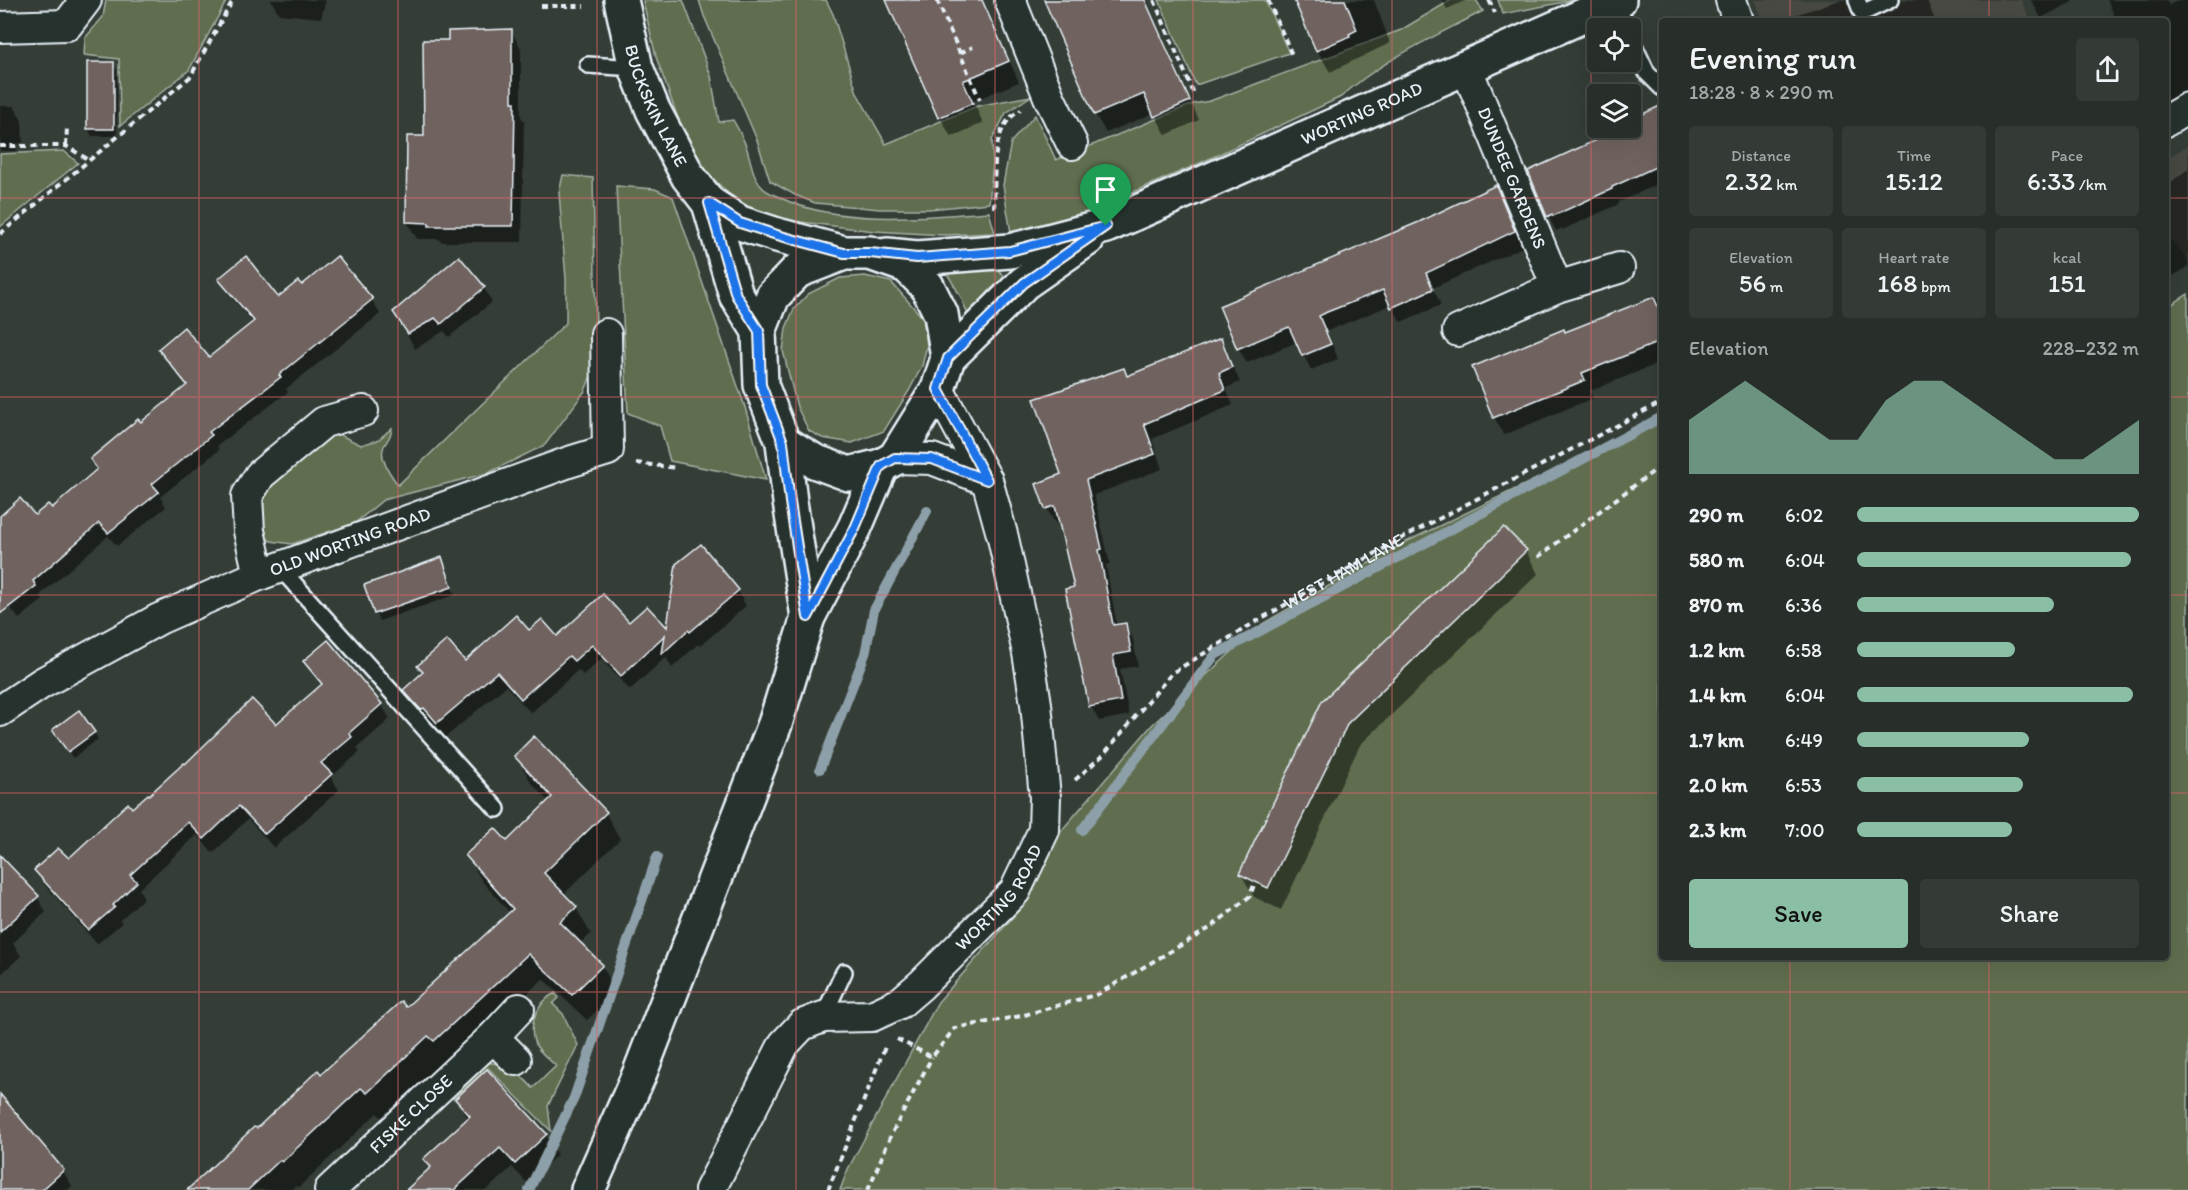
<!DOCTYPE html>
<meta charset="utf-8">
<style>
body{margin:0;font-family:Itim,sans-serif;background:#343a35;color:#f1f3f6;height:100vh;display:flex;flex-direction:column;font-size:22px;white-space:nowrap}
*{box-sizing:border-box;margin:0}
p{font-size:20px;color:#a5a8a8}
.icon{flex:none;width:33px;height:33px;fill:none;stroke:currentColor;stroke-width:2;stroke-linecap:round;stroke-linejoin:round}
.map{position:relative;flex:1;overflow:hidden}
.drawer{position:absolute;left:1659px;top:18px;width:510px;height:942px;display:flex;flex-direction:column;background:#282e29;border-radius:6px;box-shadow:0 6px 24px #0002,0 0 0 2px #444a46}
.drawer>*{flex:none}
.buttons{position:absolute;left:1587px;top:18px;display:grid;gap:12px}
.buttons a{display:grid;place-items:center;width:54px;height:54px;border-radius:6px;background:#282e29;box-shadow:0 6px 24px #0002,0 0 0 2px #444a46;font-size:30px}
.pin{position:absolute;display:grid;place-items:center;width:51px;height:51px;color:#fff;margin:-62px -26px;border-radius:50% 50% 50% 0;rotate:-45deg;box-shadow:0 0 6px #0007}
.pin .icon{rotate:45deg}
.round{display:grid;place-items:center;flex:none;width:63px;height:63px;border-radius:6px;background:#343a35}
.summary{display:flex;align-items:center;justify-content:space-between;height:102px;padding:0 30px}
h1{font-size:33px;font-weight:600;line-height:45px}
.stats{display:grid;grid-template-columns:repeat(3,1fr);gap:9px;height:102px;padding:6px 30px}
.stats div{display:grid;align-content:center;border-radius:6px;background:#343a35;text-align:center}
.stats b{font-size:26px;font-weight:600}
.stats small{font-size:16px;font-weight:400}
.stats p{font-size:16px}
.chart{height:168px;padding:12px 30px}
.chart p{display:flex;justify-content:space-between}
.chart svg{width:100%;height:108px;margin-top:6px;fill:#8abfa5;opacity:.7}
.primary-button{display:flex;gap:12px;margin-top:auto;padding:12px 30px}
.primary-button a{flex:1;height:69px;border-radius:6px;background:#8abfa5;color:#111;font-size:24px;font-weight:600;line-height:69px;text-align:center}
.primary-button a+a{background:#343a35;color:#f1f3f6}
ul{padding:0 30px;list-style:none;font-size:20px}
li{display:grid;grid-template-columns:96px 72px 1fr;align-items:center;height:45px}
li i{height:15px;border-radius:8px;background:#8abfa5}
.map>svg:first-child{display:block}
.built{fill:#474943}
.green{fill:#606e50;stroke:#a4b0a4;stroke-width:1.5}
.shadow{fill:#0007}
.lines{fill:none;stroke-linecap:round;stroke-linejoin:round}
.stream{stroke:#8da0a9;stroke-width:10}
.building{fill:#70645e;stroke:#e8f1f8;stroke-width:1.5}
.service-casing{stroke:#e8f1f8;stroke-width:20}
.minor-casing{stroke:#e8f1f8;stroke-width:34}
.tertiary-casing{stroke:#e8f1f8;stroke-width:38}
.secondary-casing{stroke:#e8f1f8;stroke-width:38}
.path{stroke:#e8f1f8;stroke-width:4;stroke-dasharray:6 4.5;stroke-linecap:butt}
.service{stroke:#26332d;stroke-width:15}
.minor{stroke:#26332d;stroke-width:30}
.tertiary{stroke:#26332d;stroke-width:33}
.secondary{stroke:#26332d;stroke-width:33}
.route-casing{stroke:#fff;stroke-width:12}
.route{stroke:#1a73e8;stroke-width:8}
.grid{fill:none;stroke:#db6466;stroke-width:1.5;stroke-opacity:0.55}
.labels{text-anchor:middle;dominant-baseline:central;stroke-width:4.5;stroke-linejoin:round;paint-order:stroke}
.street-label{font-size:18px;fill:#e8f1f8;stroke:#26332d}
</style>
<div class="map">
<svg width="2188" height="1190" viewBox="0 0 2188 1190">
<rect width="100%" height="100%" fill="#353d37"/>
<filter id="ink" filterUnits="userSpaceOnUse"><feTurbulence type="fractalNoise" baseFrequency=".0167" numOctaves="2"/><feDisplacementMap in="SourceGraphic" scale="12" xChannelSelector="R" yChannelSelector="G"/><feConvolveMatrix kernelMatrix="1 2 1 2 8 2 1 2 1" color-interpolation-filters="sRGB"/></filter>
<g filter="url(#ink)">
<g class="built">
<polygon points="1755,0 2021,0 2031,21 1763,21"/>
<polygon points="2188,145 2188,261 2166,234 2166,159"/>
</g>
<g class="green">
<polygon points="106,0 227,0 189,70 120,126 119,59 84,55 85,38 103,17"/>
<path d="M 683,0 L 711,76 L 719,122 L 733,120 C 738,129 744,139 747,149 C 751,162 753,177 762,187 C 766,192 775,195 781,198 C 838,226 927,217 989,212 L 995,233 L 944,235 L 874,231 L 801,222 L 775,217 L 744,205 L 728,193 L 707,173 L 688,146 L 656,57 L 643,1 Z"/>
<polygon points="699,0 826,0 833,14 857,93 886,144 977,106 1031,96 1006,113 992,140 993,164 989,203 930,209 880,209 815,203 795,195 770,181 757,140 704,16"/>
<polygon points="1159,0 1265,0 1289,53 1196,85"/>
<path d="M 1451,0 L 1476,0 L 1483,11 C 1434,37 1382,60 1341,97 L 1196,165 L 1077,216 L 1011,233 L 1003,185 L 1011,142 L 1035,115 L 1056,160 L 1193,104 L 1210,101 L 1401,30 Z"/>
<polygon points="1498,0 1575,0 1503,14"/>
<polygon points="64,151 78,163 0,227 0,154"/>
<path d="M 563,175 L 593,178 L 596,326 L 594,368 L 585,391 L 545,445 L 488,473 L 383,500 L 355,523 L 292,544 L 271,541 L 264,537 L 259,500 L 267,482 L 328,432 L 338,434 L 361,445 L 378,440 L 392,428 C 392,435 388,439 384,446 C 378,458 391,475 398,485 L 566,323 L 566,279 L 559,193 Z"/>
<polygon points="616,186 655,189 673,197 744,404 766,480 670,461 660,426 628,413"/>
<polygon points="980,264 1000,272 1005,277 991,289 968,315 961,297 942,265"/>
<polygon points="865,276 891,282 923,318 927,345 922,366 909,391 884,431 852,443 822,438 809,431 797,407 783,351 786,328 794,309 808,294 840,278"/>
<polygon points="2188,294 2188,1190 840,1190 848,1169 938,1002 1020,909 1062,830 1152,725 1262,624 1406,542 1662,418 1662,957 2166,957 2166,308"/>
<path d="M 555,993 L 559,998 L 553,1004 L 563,1014 L 578,1045 L 548,1106 L 551,1131 L 488,1068 L 453,1099 L 447,1092 L 486,1062 C 510,1065 517,1071 533,1088 L 556,1066 C 549,1059 536,1050 534,1041 C 528,1023 539,1001 555,993 Z"/>
</g>
<g class="shadow">
<polygon points="271,0 326,0 321,18 279,14"/>
<polygon points="888,0 982,0 1019,82 973,101 983,123 951,137 940,117"/>
<polygon points="1045,0 1146,0 1199,120 1166,135 1154,113 1106,133 1095,114"/>
<polygon points="1295,0 1374,0 1390,43 1330,72 1317,50"/>
<polygon points="1442,0 1467,0 1447,9"/>
<polygon points="1840,0 1849,0 1856,12 1856,21 1777,21"/>
<polygon points="1868,0 1927,0 1935,21 1868,21 1895,10 1898,5 1872,6"/>
<polygon points="2031,0 2076,0 2041,18"/>
<polygon points="2107,0 2166,0 2169,5 2178,0 2188,0 2188,97 2166,108 2166,21 2117,21"/>
<polygon points="511,31 521,48 521,117 524,121 522,242 441,242 439,239 417,239 407,222 425,137 450,41"/>
<polygon points="113,63 117,70 117,136 92,136 88,129"/>
<polygon points="0,106 14,106 22,121 23,142 18,144 17,151 0,151"/>
<polygon points="1662,107 1662,182 1619,202 1619,204 1562,230 1562,228 1556,231 1548,216 1603,139 1601,135 1617,128 1630,128"/>
<polygon points="2188,169 2188,267 2166,280 2166,186"/>
<polygon points="1496,187 1504,202 1523,247 1433,288 1441,305 1401,322 1391,305 1327,331 1338,359 1311,370 1297,342 1247,363 1238,348 1221,307 1420,223"/>
<polygon points="337,258 372,300 380,314 286,389 288,392 217,446 219,450 160,497 166,507 117,546 108,536 40,595 43,600 19,619 9,606 0,613 0,518 35,517 51,510 98,470 92,460 140,424 187,387 168,363 160,349 208,359 254,324 228,293 220,279 277,300 301,287"/>
<polygon points="484,288 492,302 449,337 444,331 415,349 395,313"/>
<polygon points="1662,296 1662,362 1590,391 1593,398 1504,435 1494,417 1565,334"/>
<polygon points="1220,340 1240,382 1226,388 1233,405 1152,439 1162,469 1094,495 1110,564 1106,565 1117,626 1125,624 1133,639 1138,666 1120,669 1129,715 1099,721 1091,706 1076,588 1060,521 1055,523 1047,509 1038,485 1063,475 1124,370 1128,378"/>
<polygon points="1526,551 1538,574 1360,745 1281,910 1254,897 1241,874 1323,702"/>
<polygon points="441,558 455,595 379,621 366,586"/>
<polygon points="738,591 746,606 700,646 698,644 672,668 666,657 630,690 601,659 583,675 578,670 531,713 506,686 446,737 433,722 431,724 413,705 404,690 424,673 419,666 465,664 529,633 557,638 629,624 668,630"/>
<polygon points="305,661 381,704 390,719 357,748 360,752 331,777 339,790 274,848 248,819 213,853 197,835 139,889 144,898 120,920 122,923 97,944 45,885 36,870 69,860 132,810 276,726 322,686"/>
<polygon points="94,732 98,739 73,758 58,738"/>
<polygon points="516,756 605,812 620,839 563,895 576,908 591,934 580,943 602,966 617,992 587,1020 543,979 449,1066 444,1061 383,1119 377,1113 298,1188 296,1186 291,1190 189,1190 321,1076 406,1009 510,913 482,881 467,855 507,844 549,802 531,782"/>
<polygon points="0,858 37,897 46,912 13,943 21,956 0,975"/>
<polygon points="0,1096 63,1171 72,1186 68,1190 0,1190"/>
<polygon points="457,1100 546,1135 557,1155 527,1183 512,1167 487,1190 409,1190 431,1169 425,1160 468,1119"/>
</g>
<g class="lines">
<g class="stream">
<polyline points="820,769 865,654 874,610 927,511"/>
<polyline points="1082,830 1215,655 1662,417"/>
<polyline points="529,1190 574,1098 657,857"/>
</g>
</g>
<g class="building">
<polygon points="886,0 982,0 1009,61 963,81 973,103 938,118"/>
<polygon points="1044,0 1145,0 1190,101 1154,117 1144,94 1094,115"/>
<polygon points="1294,0 1345,0 1357,30 1349,34 1350,36 1316,51"/>
<polygon points="512,29 512,102 515,102 513,226 429,226 429,223 406,222 407,136 424,136 423,40 448,40 448,31"/>
<rect x="87" y="62" width="27" height="67"/>
<polygon points="1662,105 1662,164 1612,187 1612,189 1553,216 1552,214 1547,217 1528,171 1601,138 1599,134 1614,128 1630,128 1630,120"/>
<polygon points="1496,185 1515,231 1426,273 1433,289 1391,308 1383,290 1327,312 1319,316 1331,344 1302,356 1289,327 1237,349 1219,306 1419,222"/>
<polygon points="246,256 278,297 298,281 302,285 337,256 373,299 279,375 281,377 209,432 212,435 152,484 159,492 108,533 99,523 33,581 36,586 0,614 0,516 20,498 35,515 48,504 52,508 97,469 90,459 138,419 141,422 187,385 158,349 184,327 209,357 254,321 218,279"/>
<polygon points="459,256 485,287 441,324 435,318 408,334 393,312"/>
<polygon points="1654,297 1662,317 1662,341 1582,373 1585,380 1493,418 1472,367 1564,329 1565,332"/>
<polygon points="1221,338 1232,367 1219,373 1225,390 1144,424 1155,454 1086,480 1102,549 1099,550 1113,625 1126,623 1131,652 1113,655 1121,701 1089,707 1065,589 1074,587 1055,506 1045,509 1036,484 1061,474 1034,399 1124,368 1127,376"/>
<polygon points="1504,527 1527,550 1348,723 1268,888 1239,874 1322,701"/>
<polygon points="701,544 739,590 690,632 688,630 662,654 665,635 621,676 592,645 574,661 569,656 521,699 497,672 437,723 424,708 421,710 403,690 423,672 417,666 447,640 465,661 516,615 529,630 542,619 557,636 603,594 629,622 647,606 667,627 676,564"/>
<polygon points="442,557 452,587 374,614 364,585"/>
<polygon points="328,640 382,704 349,733 352,737 321,763 332,774 265,834 239,806 204,839 188,822 130,875 137,882 113,905 115,907 88,930 34,870 58,848 69,858 128,803 132,808 148,794 149,795 184,763 185,764 252,699 276,724 322,684 303,661"/>
<polygon points="79,710 95,732 68,752 52,730"/>
<polygon points="534,736 607,812 544,873 577,907 560,922 603,965 572,995 528,954 434,1041 428,1036 367,1093 361,1088 282,1162 280,1160 248,1190 187,1190 254,1127 257,1128 318,1070 321,1074 401,1001 406,1007 513,909 465,855 495,828 507,841 552,797 514,756"/>
<polygon points="0,855 39,896 0,932"/>
<polygon points="487,1069 547,1134 515,1164 500,1148 454,1190 406,1190 431,1167 423,1159 470,1116 455,1099"/>
<polygon points="0,1094 64,1170 42,1190 0,1190"/>
</g>
<g class="lines">
<g class="service-casing">
<g id="service">
<polyline points="1857,0 1862,13 1890,0"/>
<polyline points="1616,1 1627,28"/>
<polyline points="1630,37 1647,73 1662,88"/>
<polyline points="588,65 636,68"/>
<polyline points="280,568 497,809"/>
<polyline points="823,1017 844,972"/>
</g>
</g>
<g class="minor-casing">
<g id="minor">
<polyline points="1010,0 1049,97 1072,144"/>
<polyline points="1731,0 1738,21"/>
<polyline points="0,27 67,25 86,0"/>
<path id="s2" d="M 1466,67 L 1557,287"/>
<polyline points="2166,121 2188,108"/>
<polyline points="1458,331 1557,287 1619,268"/>
<polyline points="895,458 932,459 987,480"/>
<polyline points="259,575 249,531 247,496 260,475 324,422 363,411"/>
<path id="s3" d="M 0,711 L 42,683 L 159,619 L 259,575 L 569,462 L 608,450 L 606,334"/>
<polyline points="493,1037 516,1060"/>
<path id="s4" d="M 330,1190 L 493,1037 L 519,1009"/>
<path id="s5" d="M 710,1190 L 784,1044 L 802,1025 L 823,1017 L 872,1016 L 900,1003 L 921,985 L 1015,891 L 1044,830 L 1045,797 L 1036,704 L 1028,653 L 1003,538 L 987,480 L 938,389"/>
</g>
</g>
<g class="tertiary-casing">
<g id="tertiary">
<path id="s6" d="M 621,0 L 636,68 L 653,110 L 688,176 L 709,203 L 740,223 L 777,235 L 844,253"/>
<polyline points="709,203 736,295 759,331"/>
</g>
</g>
<g class="secondary-casing">
<g id="secondary">
<path id="s7" d="M 887,255 L 917,258 L 1010,251 L 1106,226 L 1619,0"/>
<polyline points="948,358 1024,283 1087,239"/>
<polyline points="783,442 814,461 849,474 881,466 895,458 938,389 948,358 941,314 927,286 907,266 870,253 844,253 797,271 773,296 759,331 761,385 783,442 790,502 808,617"/>
<polyline points="588,1190 639,1075 775,724 808,617 855,527 881,466"/>
</g>
</g>
<g class="path">
<polyline points="937,0 980,100"/>
<polyline points="1154,0 1194,94"/>
<polyline points="1268,0 1292,55"/>
<polyline points="1489,0 1495,13"/>
<polyline points="541,6 584,6"/>
<polyline points="960,53 973,47"/>
<polyline points="0,146 66,146 89,160"/>
<polyline points="66,146 67,128"/>
<path d="M 994,208 C 996,177 988,127 1021,110"/>
<polyline points="0,234 190,77 233,0"/>
<polyline points="636,463 677,468"/>
<polyline points="1538,557 1662,465"/>
<path id="s1" d="M 1075,780 L 1102,756 L 1172,673 L 1262,618 L 1404,537 L 1662,402"/>
<polyline points="897,1039 932,1057 955,1028 1021,1016 1098,994 1210,928 1250,896 1255,882"/>
<polyline points="828,1190 885,1047"/>
<polyline points="868,1190 891,1135 932,1057"/>
</g>
<use href="#service" class="service"/>
<use href="#minor" class="minor"/>
<use href="#tertiary" class="tertiary"/>
<use href="#secondary" class="secondary"/>
</g>
</g>
<g class="lines" filter="url(#ink)">
<g class="route-casing">
<polygon id="route" points="709,203 740,223 777,235 844,253 870,253 917,258 1010,251 1106,226 1024,283 948,358 938,389 987,480 932,459 895,458 881,466 855,528 808,617 790,502 783,442 761,385 759,331 736,295"/>
</g>
<use href="#route" class="route"/>
</g>
<path class="grid" d="M 199,0 L 199,1190M 398,0 L 398,1190M 597,0 L 597,1190M 796,0 L 796,1190M 995,0 L 995,1190M 1193,0 L 1193,1190M 1392,0 L 1392,1190M 1591,0 L 1591,1190M 1790,0 L 1790,21M 1989,0 L 1989,21M 0,198 L 1662,198M 2166,198 L 2188,198M 0,397 L 1662,397M 2166,397 L 2188,397M 0,595 L 1662,595M 2166,595 L 2188,595M 0,793 L 1662,793M 2166,793 L 2188,793M 1790,957 L 1790,1190M 1989,957 L 1989,1190M 0,992 L 2188,992"/>
<g class="labels">
<g class="street-label">
<text stroke="none"><textPath href="#s6" startOffset="112">BUCKSKIN LANE</textPath></text>
<text stroke="none"><textPath href="#s7" startOffset="502">WORTING ROAD</textPath></text>
<text stroke="none"><textPath href="#s2" startOffset="120">DUNDEE GARDENS</textPath></text>
<text stroke="none"><textPath href="#s3" startOffset="390">OLD WORTING ROAD</textPath></text>
<text stroke="none"><textPath href="#s1" startOffset="344">WEST HAM LANE</textPath></text>
<text stroke="none"><textPath href="#s5" startOffset="438">WORTING ROAD</textPath></text>
<text stroke="none"><textPath href="#s4" startOffset="111">FISKE CLOSE</textPath></text>
</g>
</g>
</svg>
<div class="buttons">
<a><svg class="icon" aria-label="locate" viewBox="0 0 24 24"><circle cx="12" cy="12" r="6"/><path d="M12 2v4M12 18v4M2 12h4M18 12h4"/></svg></a>
<a><svg class="icon" aria-label="layers" viewBox="0 0 24 24"><path d="M12 4l9 5-9 5-9-5zM3 14l9 5 9-5"/></svg></a>
</div>
<div class="pin" style="left:1106px;top:226px;background:#1e9e55"><svg class="icon" aria-label="arrive" viewBox="0 0 24 24"><path d="M6 21V4h12l-3 4 3 4H6"/></svg></div>
<section class="drawer">
<div class="summary"><div><h1>Evening run</h1><p>18:28 · 8 × 290 m</p></div><a class="round"><svg class="icon" aria-label="share" viewBox="0 0 24 24"><path d="M12 15V3M7 8l5-5 5 5M5 13v7h14v-7"/></svg></a></div>
<div class="stats">
<div><p>Distance</p><b>2.32<small> km</small></b></div>
<div><p>Time</p><b>15:12</b></div>
<div><p>Pace</p><b>6:33<small> /km</small></b></div>
</div>
<div class="stats">
<div><p>Elevation</p><b>56<small> m</small></b></div>
<div><p>Heart rate</p><b>168<small> bpm</small></b></div>
<div><p>kcal</p><b>151</b></div>
</div>
<div class="chart"><p><span>Elevation</span>228–232 m</p>
<svg viewBox="0 0 160 44" preserveAspectRatio="none"><path d="M0 44V22L10 14L20 6L30 14L40 22L50 30L60 30L70 14L80 6L90 6L100 14L110 22L120 30L130 38L140 38L150 30L160 22V44z"/></svg>
</div>
<ul>
<li><b>290 m</b>6:02<i style="width:100%"></i></li>
<li><b>580 m</b>6:04<i style="width:97%"></i></li>
<li><b>870 m</b>6:36<i style="width:70%"></i></li>
<li><b>1.2 km</b>6:58<i style="width:56%"></i></li>
<li><b>1.4 km</b>6:04<i style="width:98%"></i></li>
<li><b>1.7 km</b>6:49<i style="width:61%"></i></li>
<li><b>2.0 km</b>6:53<i style="width:59%"></i></li>
<li><b>2.3 km</b>7:00<i style="width:55%"></i></li>
</ul>
<div class="primary-button"><a>Save</a><a>Share</a></div>
</section>
</div>
